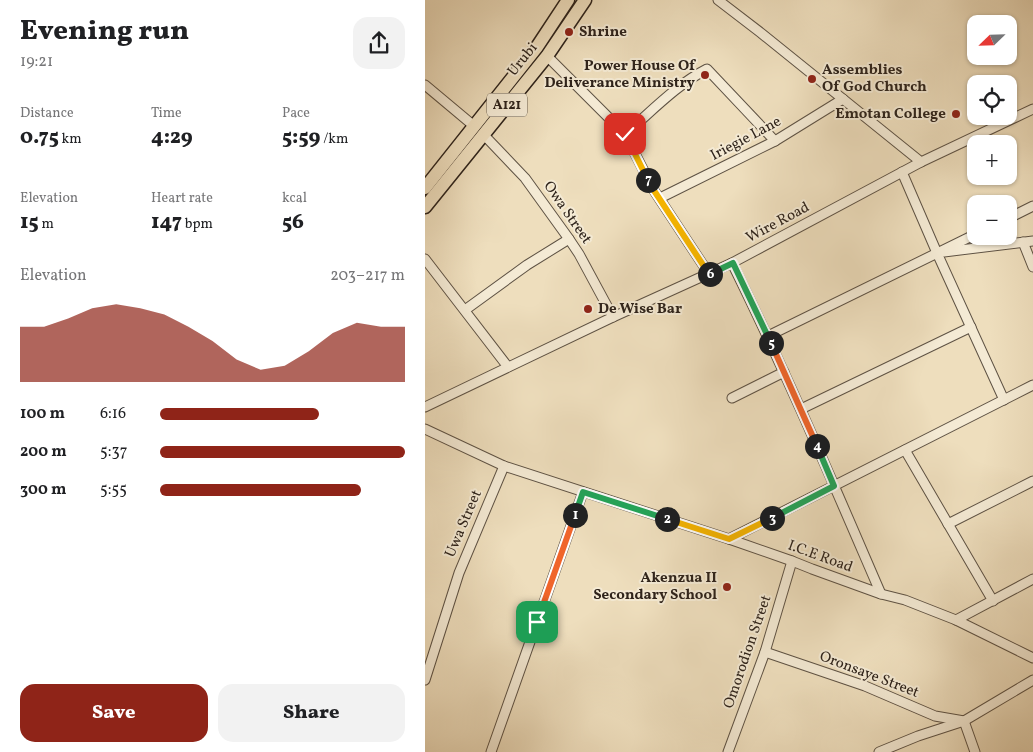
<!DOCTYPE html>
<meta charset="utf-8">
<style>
body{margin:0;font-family:Vollkorn,serif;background:#f2f2f2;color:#202124;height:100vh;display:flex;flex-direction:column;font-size:19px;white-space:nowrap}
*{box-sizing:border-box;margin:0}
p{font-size:16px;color:#757577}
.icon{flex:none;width:28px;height:28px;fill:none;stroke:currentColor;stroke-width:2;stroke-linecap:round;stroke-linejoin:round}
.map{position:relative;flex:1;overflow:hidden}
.drawer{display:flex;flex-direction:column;background:#fff;width:425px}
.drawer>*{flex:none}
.needle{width:32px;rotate:247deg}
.buttons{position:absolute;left:542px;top:15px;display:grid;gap:10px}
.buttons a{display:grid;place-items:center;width:50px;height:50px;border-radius:10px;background:#fff;box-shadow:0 1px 4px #0004;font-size:25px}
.pin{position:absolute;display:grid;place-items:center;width:42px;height:42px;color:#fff;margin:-21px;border-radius:10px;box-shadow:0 2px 8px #0006}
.km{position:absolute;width:25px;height:25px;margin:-12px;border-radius:50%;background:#222;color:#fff;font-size:14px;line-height:25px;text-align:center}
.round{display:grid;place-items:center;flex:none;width:52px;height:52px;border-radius:15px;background:#f2f2f2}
.headline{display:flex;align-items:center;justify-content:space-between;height:85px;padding:0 20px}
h1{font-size:28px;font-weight:800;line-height:38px}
.stats{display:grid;grid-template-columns:repeat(3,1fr);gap:8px;height:85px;padding:5px 20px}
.stats div{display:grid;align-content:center}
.stats b{font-size:21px;font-weight:800}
.stats small{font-size:14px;font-weight:400}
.stats p{font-size:14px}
.chart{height:140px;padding:10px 20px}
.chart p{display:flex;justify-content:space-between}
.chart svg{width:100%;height:90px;margin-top:5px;fill:#8f2418;opacity:.7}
.action{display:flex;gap:10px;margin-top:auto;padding:10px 20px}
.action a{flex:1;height:58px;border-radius:15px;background:#8f2418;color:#fff;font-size:20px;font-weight:800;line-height:58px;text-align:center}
.action a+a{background:#f2f2f2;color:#202124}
ul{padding:0 20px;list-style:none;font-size:16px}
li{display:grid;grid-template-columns:80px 60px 1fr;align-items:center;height:38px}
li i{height:12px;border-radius:6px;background:#8f2418}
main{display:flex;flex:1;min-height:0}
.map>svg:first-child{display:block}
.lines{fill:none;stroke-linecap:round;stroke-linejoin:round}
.minor-casing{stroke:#5e5244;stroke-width:11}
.highway-casing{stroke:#2e231b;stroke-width:15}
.minor{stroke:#f4ead4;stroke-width:9}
.highway{stroke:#eedebd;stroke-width:12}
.split-1-casing{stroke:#fff;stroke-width:10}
.split-2-casing{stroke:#fff;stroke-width:10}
.split-3-casing{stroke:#fff;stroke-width:10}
.split-4-casing{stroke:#fff;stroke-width:10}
.split-5-casing{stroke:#fff;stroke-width:10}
.split-6-casing{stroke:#fff;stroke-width:10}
.split-7-casing{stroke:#fff;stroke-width:10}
.split-8-casing{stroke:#fff;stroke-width:10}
.split-1{stroke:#f0652b;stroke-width:6}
.split-2{stroke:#22a559;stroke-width:6}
.split-3{stroke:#f5b400;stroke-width:6}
.split-4{stroke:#22a559;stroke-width:6}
.split-5{stroke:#f0652b;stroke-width:6}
.split-6{stroke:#22a559;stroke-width:6}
.split-7{stroke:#f5b400;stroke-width:6}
.split-8{stroke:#f5b400;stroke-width:6}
.poi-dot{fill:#8f2418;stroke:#f4ead4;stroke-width:2}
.labels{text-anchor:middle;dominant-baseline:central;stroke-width:4;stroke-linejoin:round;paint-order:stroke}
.shield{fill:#f4ead4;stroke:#695f52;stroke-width:1}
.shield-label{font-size:14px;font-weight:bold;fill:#2e231b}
.poi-label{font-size:15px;font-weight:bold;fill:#2e231b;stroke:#f4ead4;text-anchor:start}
.street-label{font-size:15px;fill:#2e231b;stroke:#f4ead4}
</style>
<main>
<section class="drawer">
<div class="headline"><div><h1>Evening run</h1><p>19:21</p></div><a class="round"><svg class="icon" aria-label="share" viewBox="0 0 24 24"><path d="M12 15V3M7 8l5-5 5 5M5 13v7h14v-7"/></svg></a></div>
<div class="stats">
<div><p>Distance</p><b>0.75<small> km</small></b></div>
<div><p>Time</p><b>4:29</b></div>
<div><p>Pace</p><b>5:59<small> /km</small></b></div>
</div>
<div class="stats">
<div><p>Elevation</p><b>15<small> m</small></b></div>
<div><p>Heart rate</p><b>147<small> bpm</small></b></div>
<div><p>kcal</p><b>56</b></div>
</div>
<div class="chart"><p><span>Elevation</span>203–217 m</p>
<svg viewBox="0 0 160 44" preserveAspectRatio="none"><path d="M0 44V17L10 17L20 13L30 8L40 6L50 8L60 11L70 17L80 24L90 33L100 38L110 36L120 29L130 20L140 15L150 17L160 17V44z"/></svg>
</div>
<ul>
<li><b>100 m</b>6:16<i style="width:65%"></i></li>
<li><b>200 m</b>5:37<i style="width:100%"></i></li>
<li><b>300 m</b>5:55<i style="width:82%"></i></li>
</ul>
<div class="action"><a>Save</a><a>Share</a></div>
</section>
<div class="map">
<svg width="608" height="752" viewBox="0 0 608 752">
<rect width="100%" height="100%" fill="#eedebd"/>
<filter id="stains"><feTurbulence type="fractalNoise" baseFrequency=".004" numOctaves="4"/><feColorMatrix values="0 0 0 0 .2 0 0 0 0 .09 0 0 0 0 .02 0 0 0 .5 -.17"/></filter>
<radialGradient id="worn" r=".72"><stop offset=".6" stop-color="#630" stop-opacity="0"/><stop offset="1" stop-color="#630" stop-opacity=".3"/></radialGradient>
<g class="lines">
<g class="minor-casing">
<g id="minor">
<polyline points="293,0 336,33 496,162"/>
<polyline points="122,56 200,134 228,189 284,274"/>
<polyline points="0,85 49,126"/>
<polyline points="58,134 100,178 144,239 154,254 188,317"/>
<path d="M 200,134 C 226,112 251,85 282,69 L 350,141"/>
<polyline points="477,172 512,253 579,400"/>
<polyline points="235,198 350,141 418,99"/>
<polyline points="584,218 608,206"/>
<polyline points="598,242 608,267"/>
<polyline points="519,252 608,241"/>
<polyline points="0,259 83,367"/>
<path d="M 307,263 C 361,372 408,483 456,594"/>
<polyline points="40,310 102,265 144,239"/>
<polyline points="343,336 551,234"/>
<polyline points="307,398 359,372"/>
<polyline points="0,407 188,317 307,263 496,162 608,109"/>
<polyline points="376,409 546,327"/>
<polyline points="0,429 79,466 304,539 367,561 387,569 456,594 480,600 531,620 608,658"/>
<polyline points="480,450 568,601"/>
<polyline points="523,524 608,481"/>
<polyline points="304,539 608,385"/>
<polyline points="531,620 608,579"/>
<polyline points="340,652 440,686 510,716 539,721 550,752"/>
<polyline points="0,680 34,573 79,466"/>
<polyline points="66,752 158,492"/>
<polyline points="303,752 340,652 367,561"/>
<polyline points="454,752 493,736 539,721 608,680"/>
</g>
</g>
<g class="highway-casing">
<g id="highway">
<polyline points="0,188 112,47 143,0"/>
<polyline points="0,207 122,56 160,0"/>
</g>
</g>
<use href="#minor" class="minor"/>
<use href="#highway" class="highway"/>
</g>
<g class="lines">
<g class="split-1-casing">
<polyline id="split-1" points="112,622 150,515"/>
</g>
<g class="split-2-casing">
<polyline id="split-2" points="150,515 158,492 242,519"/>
</g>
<g class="split-3-casing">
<polyline id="split-3" points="242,519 304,539 347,518"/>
</g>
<g class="split-4-casing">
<polyline id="split-4" points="347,518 409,486 392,446"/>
</g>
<g class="split-5-casing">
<polyline id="split-5" points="346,343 392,446"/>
</g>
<g class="split-6-casing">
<polyline id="split-6" points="285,274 308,263 346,343"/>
</g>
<g class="split-7-casing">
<polyline id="split-7" points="223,180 228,189 284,274 285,274"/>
</g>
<g class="split-8-casing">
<polyline id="split-8" points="200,134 223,180"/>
</g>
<use href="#split-1" class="split-1"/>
<use href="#split-2" class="split-2"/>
<use href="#split-3" class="split-3"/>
<use href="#split-4" class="split-4"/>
<use href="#split-5" class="split-5"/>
<use href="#split-6" class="split-6"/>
<use href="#split-7" class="split-7"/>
<use href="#split-8" class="split-8"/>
</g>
<g class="poi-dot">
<circle cx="144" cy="32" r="5"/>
<circle cx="280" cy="75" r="5"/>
<circle cx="387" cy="79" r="5"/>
<circle cx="531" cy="114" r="5"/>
<circle cx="163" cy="309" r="5"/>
<circle cx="302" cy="587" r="5"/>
</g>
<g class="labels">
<rect class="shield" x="62" y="93.5" width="40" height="23" rx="4"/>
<g class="shield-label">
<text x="82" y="105">A121</text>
</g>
<g class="poi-label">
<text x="154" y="32">Shrine</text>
<text x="270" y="66" text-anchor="end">Power House Of<tspan x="270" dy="17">Deliverance Ministry</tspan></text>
<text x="397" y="70">Assemblies<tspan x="397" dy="17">Of God Church</tspan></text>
<text x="521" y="114" text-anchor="end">Emotan College</text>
<text x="173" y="309">De Wise Bar</text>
<text x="292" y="578" text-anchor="end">Akenzua II<tspan x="292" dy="17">Secondary School</tspan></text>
</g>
<g class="street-label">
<text transform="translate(98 60) rotate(-51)">Urubi</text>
<text transform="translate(321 139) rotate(-28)">Iriegie Lane</text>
<text transform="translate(142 213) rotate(55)">Owa Street</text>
<text transform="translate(353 223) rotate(-28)">Wire Road</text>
<text transform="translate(39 524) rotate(-67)">Uwa Street</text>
<text transform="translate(395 557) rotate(20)">I.C.E Road</text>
<text transform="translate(323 652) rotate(-71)">Omorodion Street</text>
<text transform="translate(444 675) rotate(21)">Oronsaye Street</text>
</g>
</g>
<rect width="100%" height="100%" filter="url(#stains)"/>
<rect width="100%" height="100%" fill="url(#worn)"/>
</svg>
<div class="buttons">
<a><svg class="needle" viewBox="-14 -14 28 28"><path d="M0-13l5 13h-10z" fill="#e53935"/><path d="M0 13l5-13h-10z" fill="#757577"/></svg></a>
<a><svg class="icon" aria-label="locate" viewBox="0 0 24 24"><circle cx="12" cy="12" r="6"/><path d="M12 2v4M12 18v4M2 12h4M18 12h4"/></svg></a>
<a>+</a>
<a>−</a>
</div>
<div class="pin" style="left:112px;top:622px;background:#1e9e55"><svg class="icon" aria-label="arrive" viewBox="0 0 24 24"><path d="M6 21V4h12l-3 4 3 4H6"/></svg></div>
<div class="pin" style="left:200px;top:134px;background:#d93025"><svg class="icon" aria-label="check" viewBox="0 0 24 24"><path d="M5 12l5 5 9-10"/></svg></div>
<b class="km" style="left:150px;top:515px">1</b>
<b class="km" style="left:242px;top:519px">2</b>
<b class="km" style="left:347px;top:518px">3</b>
<b class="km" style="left:392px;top:446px">4</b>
<b class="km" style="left:346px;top:343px">5</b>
<b class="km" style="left:285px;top:274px">6</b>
<b class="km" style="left:223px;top:180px">7</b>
</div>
</main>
